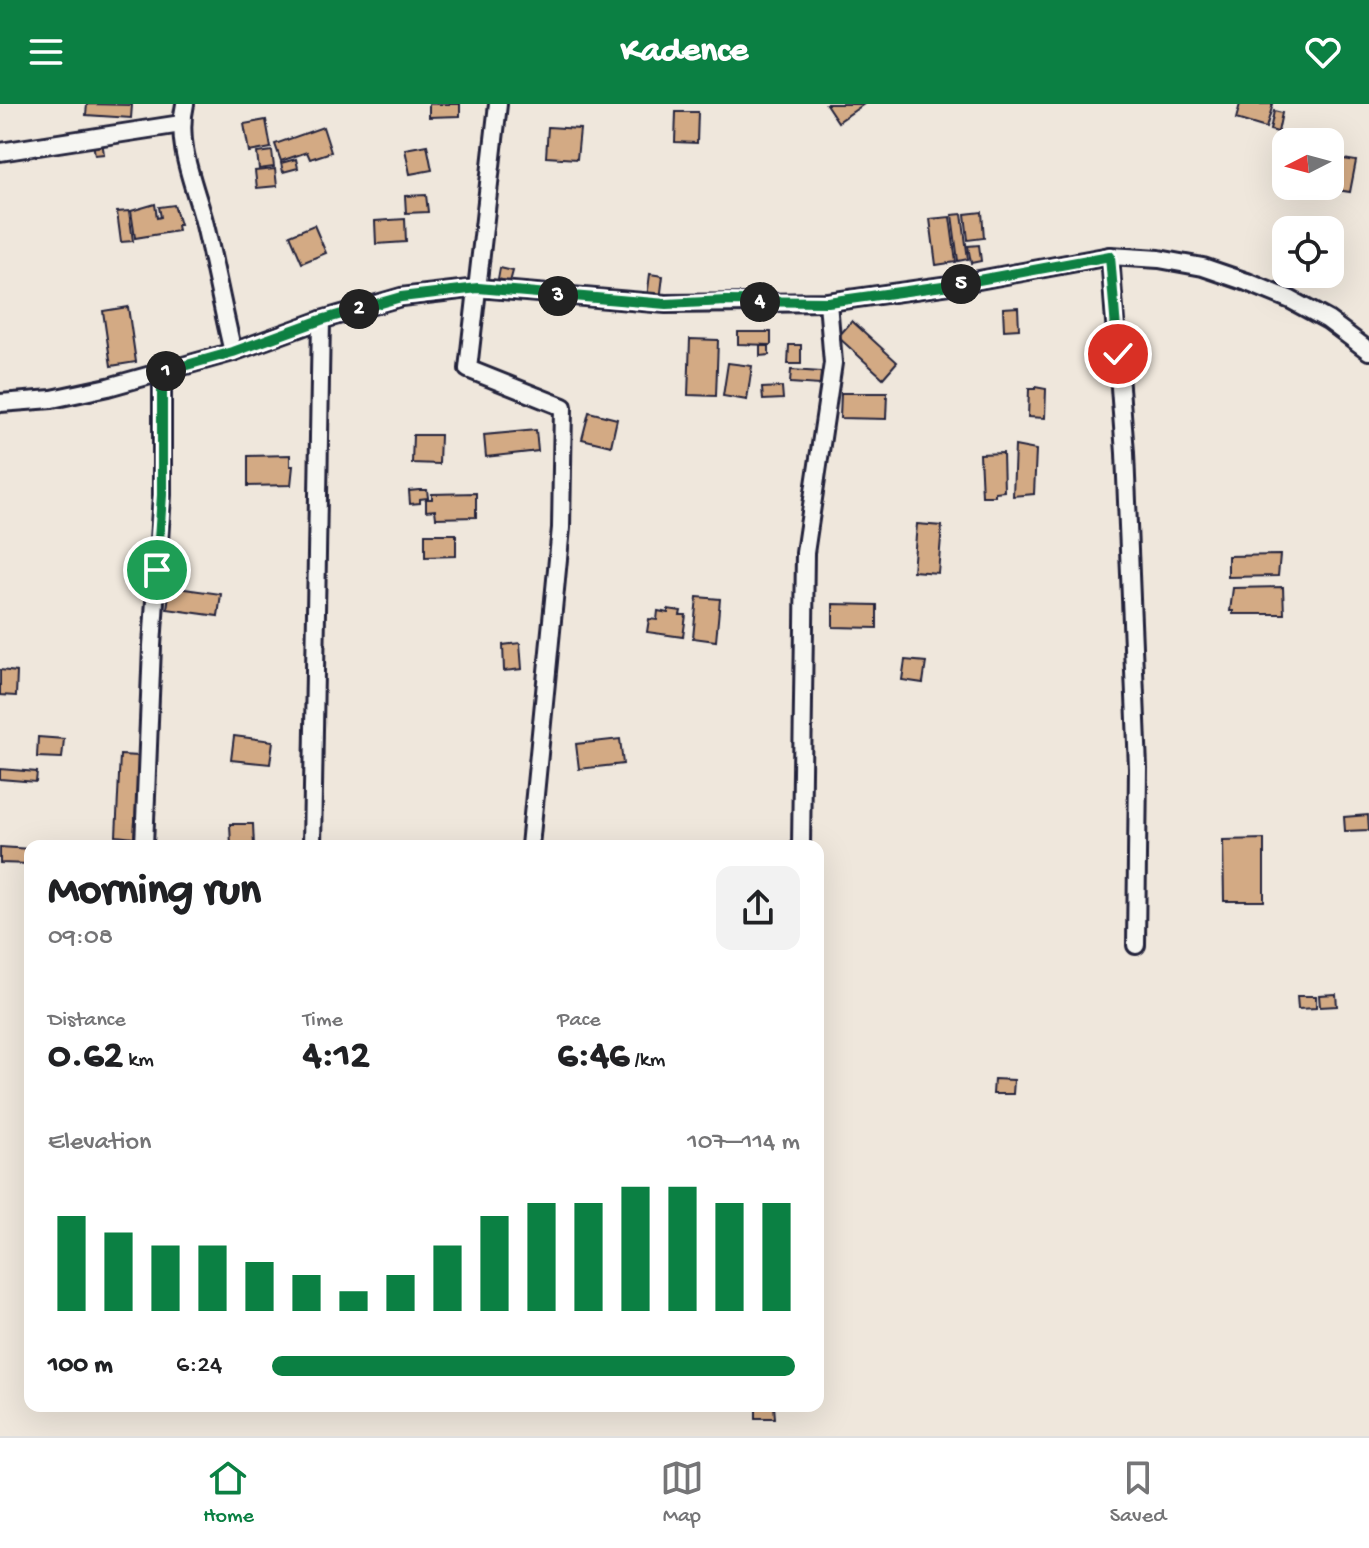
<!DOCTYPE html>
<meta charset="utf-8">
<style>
body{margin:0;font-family:"Gochi Hand",sans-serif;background:#f2f2f2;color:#202124;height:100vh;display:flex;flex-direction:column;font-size:30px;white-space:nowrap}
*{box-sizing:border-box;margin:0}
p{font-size:26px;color:#757577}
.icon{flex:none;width:44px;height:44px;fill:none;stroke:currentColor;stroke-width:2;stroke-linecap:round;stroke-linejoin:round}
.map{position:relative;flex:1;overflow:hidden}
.drawer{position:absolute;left:24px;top:736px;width:800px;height:572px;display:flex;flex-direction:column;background:#fff;border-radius:16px;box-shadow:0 8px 32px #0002}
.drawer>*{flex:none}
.needle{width:52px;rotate:264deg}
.tools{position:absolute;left:1272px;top:24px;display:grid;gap:16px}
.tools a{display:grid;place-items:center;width:72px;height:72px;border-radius:16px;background:#fff;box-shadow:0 8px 32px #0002;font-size:40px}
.pin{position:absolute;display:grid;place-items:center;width:68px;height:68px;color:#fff;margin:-34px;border:4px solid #fff;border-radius:50%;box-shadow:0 2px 8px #0007}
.km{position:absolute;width:40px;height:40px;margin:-20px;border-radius:50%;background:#222;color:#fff;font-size:22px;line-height:40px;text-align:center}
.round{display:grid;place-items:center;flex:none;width:84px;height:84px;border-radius:16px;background:#f2f2f2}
.headline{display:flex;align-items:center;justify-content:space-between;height:136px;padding:0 24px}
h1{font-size:44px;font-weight:800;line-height:60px}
.metrics{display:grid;grid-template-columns:repeat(3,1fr);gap:12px;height:136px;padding:8px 24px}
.metrics div{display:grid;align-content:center}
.metrics b{font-size:40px;font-weight:800}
.metrics small{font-size:22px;font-weight:400}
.metrics p{font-size:22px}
.chart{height:224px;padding:16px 24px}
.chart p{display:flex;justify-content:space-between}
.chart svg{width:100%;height:144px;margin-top:8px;stroke:#0b8043;stroke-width:6}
ul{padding:0 24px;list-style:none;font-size:26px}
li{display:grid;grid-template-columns:128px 96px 1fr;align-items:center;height:60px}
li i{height:20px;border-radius:10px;background:#0b8043}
header{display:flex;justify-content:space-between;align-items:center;height:104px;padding:0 24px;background:#0b8043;color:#fff;font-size:36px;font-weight:800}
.tabs{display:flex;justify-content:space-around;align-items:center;height:112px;border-top:2px solid #e0e0e0;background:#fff;font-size:22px;color:#757577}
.tabs a{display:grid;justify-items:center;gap:4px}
.tabs .selected{color:#0b8043}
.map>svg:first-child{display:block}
.building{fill:#d3aa84;stroke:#22223b;stroke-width:2}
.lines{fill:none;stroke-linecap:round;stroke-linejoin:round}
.street-casing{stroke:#22223b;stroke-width:22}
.street{stroke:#f6f6f2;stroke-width:16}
.route-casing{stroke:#fff;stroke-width:16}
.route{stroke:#0b8043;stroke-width:10}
</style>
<header><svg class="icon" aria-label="menu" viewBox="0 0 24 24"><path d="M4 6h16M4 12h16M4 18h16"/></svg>Kadence<svg class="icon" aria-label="heart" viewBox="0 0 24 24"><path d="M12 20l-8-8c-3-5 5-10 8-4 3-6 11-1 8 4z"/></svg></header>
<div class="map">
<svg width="1369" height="1332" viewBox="0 0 1369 1332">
<rect width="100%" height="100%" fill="#efe7dc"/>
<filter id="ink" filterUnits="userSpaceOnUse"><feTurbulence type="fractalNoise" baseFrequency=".0125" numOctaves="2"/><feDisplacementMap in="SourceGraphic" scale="16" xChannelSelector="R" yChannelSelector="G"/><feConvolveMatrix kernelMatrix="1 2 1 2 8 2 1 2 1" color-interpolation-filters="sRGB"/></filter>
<g filter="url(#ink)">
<g class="building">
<polygon points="87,0 132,1 131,14 86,11"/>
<polygon points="429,0 460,0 460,12 429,13"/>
<polygon points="826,0 864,0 838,18"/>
<polygon points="1240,0 1273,0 1266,24 1236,15"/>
<polygon points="1274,7 1282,9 1278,28 1270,26"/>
<polygon points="676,8 698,8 697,39 675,38"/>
<polygon points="266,16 271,44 249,48 244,20"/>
<polygon points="323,23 331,48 310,55 307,48 281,57 275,40"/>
<polygon points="548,23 580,25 577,55 546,53"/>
<polygon points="102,37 104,50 95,51 93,39"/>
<polygon points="427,41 432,66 410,70 405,45"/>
<polygon points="272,47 274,63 259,65 257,49"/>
<polygon points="1331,53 1356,57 1350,88 1325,84 1330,82"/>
<polygon points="296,55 298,64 283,68 281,59"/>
<polygon points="275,65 277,82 257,84 255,67"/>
<polygon points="426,91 428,108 406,109 405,92"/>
<polygon points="155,100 157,114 161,113 159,103 174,101 180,121 177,121 178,127 135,134 131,107"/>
<polygon points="129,107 133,137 121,138 117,108"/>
<polygon points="982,108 984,134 968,136 965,110"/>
<polygon points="962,110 968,155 958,157 952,111"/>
<polygon points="950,113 956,158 936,161 930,115"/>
<polygon points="405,115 406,138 376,140 375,117"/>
<polygon points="314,121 326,149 302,159 290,131"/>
<polygon points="979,141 981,157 971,159 968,142"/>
<polygon points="500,164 513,167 510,178 498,175"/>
<polygon points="650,170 663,172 660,196 647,194"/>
<polygon points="128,203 136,258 111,262 103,207"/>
<polygon points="1018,203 1019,225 1004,226 1003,204"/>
<polygon points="852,217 897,258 883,274 838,233"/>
<polygon points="738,228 771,228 771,241 738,240"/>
<polygon points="690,235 718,236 716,292 688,291"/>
<polygon points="789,241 801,241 801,260 788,260"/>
<polygon points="760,242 769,242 769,251 760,252"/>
<polygon points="728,259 752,262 747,296 723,292"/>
<polygon points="791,266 821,268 820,281 790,279"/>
<polygon points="782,283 783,295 763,296 762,284"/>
<polygon points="1035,283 1046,285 1045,314 1028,313 1029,285 1035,285"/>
<polygon points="841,289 887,289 886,315 840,314"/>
<polygon points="589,308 617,315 611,342 582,335"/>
<polygon points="536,326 538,347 486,353 484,331"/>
<polygon points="413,331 440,331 439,360 412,359"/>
<polygon points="1015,342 1036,346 1034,390 1013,392"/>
<polygon points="1003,349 1004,387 995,388 995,392 982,392 980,350"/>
<polygon points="290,351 290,362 293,362 291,381 248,382 248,352"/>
<polygon points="419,386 427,386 428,394 420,395 420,399 410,400 409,387"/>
<polygon points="476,389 476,413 436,414 435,406 426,407 426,395 432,395 432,390"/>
<polygon points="917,420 942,422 938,469 913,467"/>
<polygon points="425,430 456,430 456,452 425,453"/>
<polygon points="1280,451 1278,472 1228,473 1228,452"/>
<polygon points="170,483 221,490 218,512 167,505"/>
<polygon points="1283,483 1284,510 1233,510 1233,507 1230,507 1233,484"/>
<polygon points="697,493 720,495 716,537 693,534"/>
<polygon points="833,500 877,501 877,524 833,523"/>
<polygon points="668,505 681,507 680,511 686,511 683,533 647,528 649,515 657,516 658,507 668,509"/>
<polygon points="520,539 522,565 504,567 503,541"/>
<polygon points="905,556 926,558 923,579 902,576"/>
<polygon points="0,566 17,568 16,592 0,591"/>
<polygon points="234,632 273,637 270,660 231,656"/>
<polygon points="38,633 64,635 62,654 37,653"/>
<polygon points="620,635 623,660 579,665 576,640"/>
<polygon points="120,651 139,652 134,734 116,732"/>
<polygon points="0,665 37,668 36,678 0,675"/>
<polygon points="1368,711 1369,726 1345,727 1344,713"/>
<polygon points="230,720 253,720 254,742 231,742"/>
<polygon points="1264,735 1264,797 1224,797 1223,736"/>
<polygon points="0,743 30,745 30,760 0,759"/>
<polygon points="1336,890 1337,902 1320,903 1319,891"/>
<polygon points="1297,892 1316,892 1316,904 1298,905"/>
<polygon points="994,975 1014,976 1013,990 993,990"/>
<polygon points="756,1302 774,1302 775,1314 756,1314"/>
</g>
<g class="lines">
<g class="street-casing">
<g id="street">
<path d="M 185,0 C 175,42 195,81 205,121 C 215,163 223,206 233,248"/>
<polyline points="498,0 468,265 563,303 561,424 530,742"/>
<polyline points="0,48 181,20"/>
<polyline points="1110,152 1125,349 1138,664 1136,841"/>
<polyline points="0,299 52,295 108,283 233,248 321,216 401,193 478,184 666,200 828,198 957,180 1110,152 1159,155 1203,163 1247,178 1291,196 1328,216 1369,247"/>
<polyline points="144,742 152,542 162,391 162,268"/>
<polyline points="312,742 321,216"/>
<polyline points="801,742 805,449 833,259 828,198"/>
</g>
</g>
<use href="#street" class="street"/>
</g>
</g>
<g class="lines" filter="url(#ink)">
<g class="route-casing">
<polyline id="route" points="157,466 162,391 162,268 233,248 321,216 401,193 478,184 666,200 726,197 828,198 957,180 1110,152 1118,250"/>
</g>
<use href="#route" class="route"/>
</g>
</svg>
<div class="tools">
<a><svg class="needle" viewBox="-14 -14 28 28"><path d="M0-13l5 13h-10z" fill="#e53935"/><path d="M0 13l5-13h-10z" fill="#757577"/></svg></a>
<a><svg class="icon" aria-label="locate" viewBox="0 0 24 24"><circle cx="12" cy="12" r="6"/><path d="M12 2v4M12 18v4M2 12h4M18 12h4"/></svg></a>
</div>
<div class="pin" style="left:157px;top:466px;background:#1e9e55"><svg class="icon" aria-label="arrive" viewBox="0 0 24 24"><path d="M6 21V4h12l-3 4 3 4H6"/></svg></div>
<div class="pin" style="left:1118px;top:250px;background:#d93025"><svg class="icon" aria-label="check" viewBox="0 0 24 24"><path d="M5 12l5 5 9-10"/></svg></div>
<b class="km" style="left:166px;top:267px">1</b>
<b class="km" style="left:359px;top:205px">2</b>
<b class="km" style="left:558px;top:192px">3</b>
<b class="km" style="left:760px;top:198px">4</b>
<b class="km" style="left:961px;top:180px">5</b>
<section class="drawer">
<div class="headline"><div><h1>Morning run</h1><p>09:08</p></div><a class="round"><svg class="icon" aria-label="share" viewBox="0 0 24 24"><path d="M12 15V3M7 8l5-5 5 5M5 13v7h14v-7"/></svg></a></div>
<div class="metrics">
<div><p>Distance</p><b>0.62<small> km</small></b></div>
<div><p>Time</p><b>4:12</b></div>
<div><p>Pace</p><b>6:46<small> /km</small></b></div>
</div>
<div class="chart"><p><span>Elevation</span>107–114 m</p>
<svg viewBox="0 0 160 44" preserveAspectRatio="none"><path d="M5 44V15M15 44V20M25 44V24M35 44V24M45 44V29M55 44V33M65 44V38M75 44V33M85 44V24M95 44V15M105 44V11M115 44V11M125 44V6M135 44V6M145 44V11M155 44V11"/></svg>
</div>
<ul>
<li><b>100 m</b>6:24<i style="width:99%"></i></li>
</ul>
</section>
</div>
<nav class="tabs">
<a class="selected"><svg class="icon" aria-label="home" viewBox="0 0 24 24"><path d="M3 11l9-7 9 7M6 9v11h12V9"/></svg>Home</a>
<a><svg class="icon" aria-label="map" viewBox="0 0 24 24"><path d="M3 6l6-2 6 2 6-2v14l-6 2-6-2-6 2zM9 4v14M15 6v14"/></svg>Map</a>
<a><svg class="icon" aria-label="saved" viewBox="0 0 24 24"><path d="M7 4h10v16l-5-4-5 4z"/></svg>Saved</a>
</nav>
